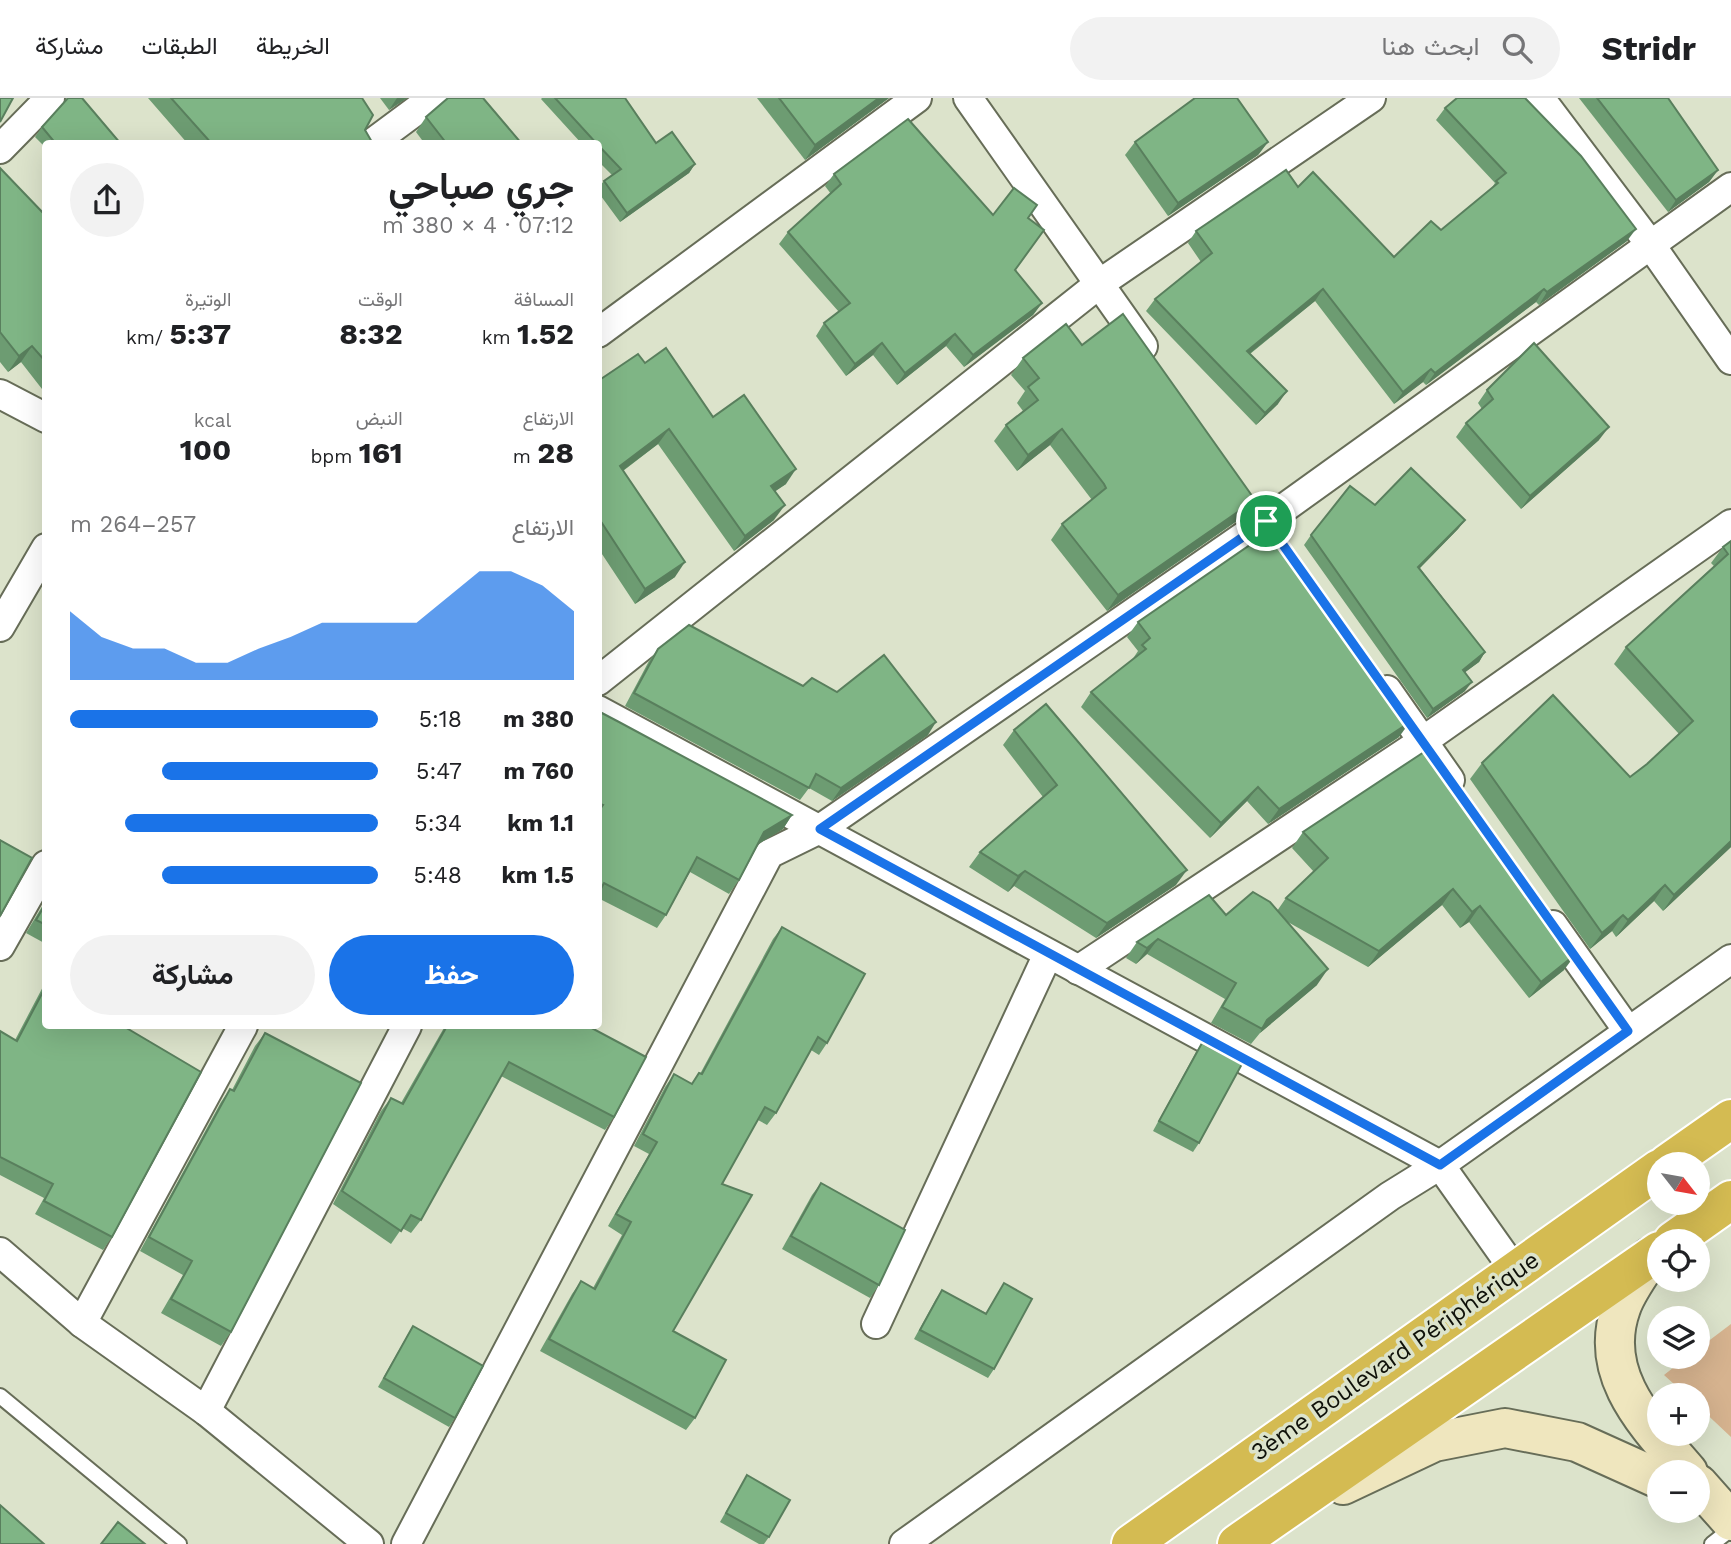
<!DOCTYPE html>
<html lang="ar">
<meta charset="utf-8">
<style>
body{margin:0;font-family:"Work Sans",Vazirmatn,sans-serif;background:#f2f2f2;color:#202124;direction:rtl;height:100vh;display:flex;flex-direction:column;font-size:26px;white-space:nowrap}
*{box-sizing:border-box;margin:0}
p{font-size:23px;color:#757577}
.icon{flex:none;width:38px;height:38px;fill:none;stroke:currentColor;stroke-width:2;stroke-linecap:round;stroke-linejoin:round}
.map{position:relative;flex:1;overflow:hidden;direction:ltr}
.panel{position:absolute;left:42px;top:42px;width:560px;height:889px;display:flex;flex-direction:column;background:#fff;border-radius:7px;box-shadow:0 7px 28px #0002;direction:rtl}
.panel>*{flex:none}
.needle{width:46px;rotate:121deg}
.fabs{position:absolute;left:1647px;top:1054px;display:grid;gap:14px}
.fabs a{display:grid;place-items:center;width:63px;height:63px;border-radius:50%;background:#fff;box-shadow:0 7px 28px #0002;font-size:35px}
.pin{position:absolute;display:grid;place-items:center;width:60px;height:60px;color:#fff;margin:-30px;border:4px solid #fff;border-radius:50%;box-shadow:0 2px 7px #0007}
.round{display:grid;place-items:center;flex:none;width:74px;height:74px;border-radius:37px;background:#f2f2f2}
.head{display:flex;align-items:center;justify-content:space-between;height:119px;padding:0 28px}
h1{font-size:38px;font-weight:700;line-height:52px}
.stats{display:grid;grid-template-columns:repeat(3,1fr);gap:10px;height:119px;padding:7px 28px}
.stats div{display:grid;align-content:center}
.stats b{font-size:30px;font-weight:700}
.stats small{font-size:19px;font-weight:400}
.stats p{font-size:19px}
.chart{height:196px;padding:14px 28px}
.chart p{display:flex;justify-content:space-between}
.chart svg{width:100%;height:126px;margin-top:7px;fill:#1a73e8;opacity:.7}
.action{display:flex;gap:14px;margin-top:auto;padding:14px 28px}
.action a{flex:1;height:80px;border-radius:42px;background:#1a73e8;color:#fff;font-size:28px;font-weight:700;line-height:80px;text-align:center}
.action a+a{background:#f2f2f2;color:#202124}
ul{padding:0 28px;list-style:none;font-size:23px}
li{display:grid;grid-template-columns:112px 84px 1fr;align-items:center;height:52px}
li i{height:18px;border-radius:9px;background:#1a73e8}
header{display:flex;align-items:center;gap:42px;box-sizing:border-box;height:98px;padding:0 35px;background:#fff;border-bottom:2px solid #e0e0e0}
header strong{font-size:33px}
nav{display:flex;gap:38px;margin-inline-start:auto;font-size:24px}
.search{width:490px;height:63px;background:#f2f2f2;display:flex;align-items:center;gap:18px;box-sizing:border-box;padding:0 24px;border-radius:38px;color:#757577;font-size:26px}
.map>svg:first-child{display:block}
.green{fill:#d6b38f}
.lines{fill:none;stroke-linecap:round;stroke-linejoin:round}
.service-casing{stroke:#676d58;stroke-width:18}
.minor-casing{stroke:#676d58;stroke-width:32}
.secondary-casing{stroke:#676d58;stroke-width:42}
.trunk-casing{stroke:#fff;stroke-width:42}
.service{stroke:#fff;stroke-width:14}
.minor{stroke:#fff;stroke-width:28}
.secondary{stroke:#efe6be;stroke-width:38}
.trunk{stroke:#d4bb52;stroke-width:38}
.wall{fill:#6d9c72}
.shaded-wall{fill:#597f5d}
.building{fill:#7fb585;stroke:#597f5d;stroke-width:2}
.route-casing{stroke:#fff;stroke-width:14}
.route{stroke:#1a73e8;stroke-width:9}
.labels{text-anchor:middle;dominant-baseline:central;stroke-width:7;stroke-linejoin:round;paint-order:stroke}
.street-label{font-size:24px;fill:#0f1109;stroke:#dce3cb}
</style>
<header>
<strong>Stridr</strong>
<div class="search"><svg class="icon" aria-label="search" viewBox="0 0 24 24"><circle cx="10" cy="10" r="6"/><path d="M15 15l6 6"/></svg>ابحث هنا</div>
<nav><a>الخريطة</a><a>الطبقات</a><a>مشاركة</a></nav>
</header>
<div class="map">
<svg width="1731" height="1446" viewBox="0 0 1731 1446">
<rect width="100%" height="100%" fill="#dce3cb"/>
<polygon class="green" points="1731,1226 1731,1339 1698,1308 1698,1297 1686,1297 1664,1277 1688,1258 1698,1258 1698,1251"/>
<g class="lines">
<g class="service-casing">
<g id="service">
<polyline points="0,1298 179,1446"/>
<polyline points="1712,1446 1731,1431"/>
</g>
</g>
<g class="minor-casing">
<g id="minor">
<polyline points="968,0 1143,248"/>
<polyline points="1540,0 1650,146 1731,262"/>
<polyline points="371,46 433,0"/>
<polyline points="0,51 50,0"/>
<polyline points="598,235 917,0"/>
<polyline points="0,296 46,320"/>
<polyline points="0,529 46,450"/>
<polyline points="598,583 1099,186 1371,0"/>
<polyline points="1387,592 1450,682"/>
<polyline points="598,612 1440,1067 1515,1173"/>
<polyline points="1553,827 1628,933"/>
<polyline points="0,848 46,767"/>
<polyline points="1078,872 1423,643 1731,426"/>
<polyline points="0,1154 82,1225 206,1313 369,1446"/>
<polyline points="82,1225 243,928"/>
<polyline points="876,1226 1048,856"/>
<polyline points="206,1313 407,928"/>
<polyline points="406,1446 769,756 820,731 1266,423 1731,89"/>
<polyline points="904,1446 1390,1098 1440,1067 1731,861"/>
</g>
</g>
<g class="secondary-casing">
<g id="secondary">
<path d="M 1650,1159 C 1641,1175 1627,1192 1621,1210 C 1597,1277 1647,1326 1688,1374"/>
<polyline points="1698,1386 1731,1423"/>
<polyline points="1343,1387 1434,1344 1505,1330 1577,1344 1659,1381"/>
</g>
</g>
<g class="trunk-casing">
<g id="trunk">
<polyline points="1667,1066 1731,1021"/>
<polyline points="1673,1143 1731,1102"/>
<polyline points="1131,1446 1659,1071"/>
<polyline points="1237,1446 1659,1153"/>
</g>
</g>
<use href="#service" class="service"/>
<use href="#minor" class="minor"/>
<use href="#secondary" class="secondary"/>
<use href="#trunk" class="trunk"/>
</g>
<g class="wall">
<polygon points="148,0 362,0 365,32 371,46 188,46"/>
<polygon points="380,0 407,0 389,12"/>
<polygon points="542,0 625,0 656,45 695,66 689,75 620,124 598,94 598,90 604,83 612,77 598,63 598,46 582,46 541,1"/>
<polygon points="757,0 889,0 805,62"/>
<polygon points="1579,0 1668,0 1718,72 1709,84 1668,114"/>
<polygon points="1445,10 1627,143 1539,207 1536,204 1426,287 1423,284 1394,306 1315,203 1250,256 1278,306 1256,327 1146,213 1155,201 1201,164 1188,145 1196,133 1298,89 1394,159 1441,132 1491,91 1495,85 1436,22"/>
<polygon points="426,19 522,46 425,46 416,34"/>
<polygon points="42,29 121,46 46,46 46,50 35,39"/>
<polygon points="1135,44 1268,44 1258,57 1168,118 1125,57"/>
<polygon points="0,70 46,118 46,288 42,291 21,264 8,274 0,264"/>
<polygon points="834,76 993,117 1028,120 1015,172 1042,205 1033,217 964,269 946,248 897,287 873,257 846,278 816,238 824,225 839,214 779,146 788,134 831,96 825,88"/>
<polygon points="1082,247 1255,402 1244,418 1107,513 1051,442 1062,426 1092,402 1050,347 1017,373 994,343 1006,327 1023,313 1017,305 1025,293 1011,277 1023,260"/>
<polygon points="645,265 713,319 786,386 775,393 774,422 734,453 658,346 623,373 675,479 635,506 598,450 598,283"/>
<polygon points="1487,292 1599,342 1521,411 1456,339 1466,325 1482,311 1478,305"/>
<polygon points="1375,407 1465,422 1458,431 1420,470 1485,554 1479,564 1465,574 1465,593 1427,620 1304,447 1311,437"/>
<polygon points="1731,443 1731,749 1663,813 1654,803 1616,839 1612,833 1590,851 1470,681 1482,665 1630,679 1647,666 1679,636 1614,566 1626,549 1714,468 1711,465 1723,449"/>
<polygon points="1138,524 1399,639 1268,726 1247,703 1210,740 1081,609 1091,594 1132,562 1138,553 1127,539"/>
<polygon points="658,551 803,588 837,594 928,637 832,703 809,690 800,702 625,608 649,563"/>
<polygon points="598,617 792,717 783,731 758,746 739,782 729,796 690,774 666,817 657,830 598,800"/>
<polygon points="1014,632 1176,787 1096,840 1014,788 1008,794 969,769 980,754 1043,699 1003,647"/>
<polygon points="1430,650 1564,872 1529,900 1469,824 1460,830 1442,807 1368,869 1286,823 1317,887 1260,935 1251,946 1211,925 1225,901 1147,856 1136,866 1126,860 1137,844 1226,817 1277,813 1286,800 1314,774 1292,750 1303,734"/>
<polygon points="46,802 46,846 26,835"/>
<polygon points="782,829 827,945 819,957 811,952 776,1015 767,1027 758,1022 722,1086 673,1233 695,1320 686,1332 540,1253 572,1196 581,1183 593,1190 622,1137 608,1128 649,1056 634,1048 665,989 674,976 691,986 699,975 700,976 773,841"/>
<polygon points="46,883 46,928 112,1139 103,1152 35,1116 44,1100 0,1077 0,933 15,942"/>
<polygon points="445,928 588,928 614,1019 605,1032 501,978 421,1122 411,1135 402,1130 391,1146 333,1106 381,1013 391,1000 401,1005"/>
<polygon points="265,935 231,1234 221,1248 161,1215 183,1177 140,1153 221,1004 230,991 232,992 255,948"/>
<polygon points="1202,945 1199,1045 1193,1054 1153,1033 1196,954"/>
<polygon points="821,1085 879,1187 870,1200 782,1151 812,1097"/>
<polygon points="1004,1185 994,1271 988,1280 914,1241 936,1201 942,1192 986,1215"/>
<polygon points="413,1228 455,1320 449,1329 378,1289 407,1238"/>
<polygon points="747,1377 769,1439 764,1446 759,1446 720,1424"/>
</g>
<g class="shaded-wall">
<polygon points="397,0 407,0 389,12"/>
<polygon points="879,0 889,0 805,62 815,47"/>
<polygon points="1268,44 1258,57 1168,118 1178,105"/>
<polygon points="695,66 689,75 620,124 627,115"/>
<polygon points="1718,72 1709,84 1668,114 1676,102"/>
<polygon points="1636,131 1627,143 1539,207 1547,194"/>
<polygon points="1323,191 1315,203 1238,265 1247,253"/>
<polygon points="1544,191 1536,204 1426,287 1435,275"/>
<polygon points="1042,205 1033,217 964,269 973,257"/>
<polygon points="955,236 946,248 897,287 905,275"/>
<polygon points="882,245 873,257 846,278 855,266"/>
<polygon points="32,248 21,264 8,274 19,258"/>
<polygon points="1431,271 1423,284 1394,306 1403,294"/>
<polygon points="1287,293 1278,306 1256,327 1265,315"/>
<polygon points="1609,329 1599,342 1521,411 1530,398"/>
<polygon points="669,331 658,346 609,383 620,368"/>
<polygon points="1062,331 1050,347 1017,373 1028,357"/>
<polygon points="796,371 786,386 761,403 771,388"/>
<polygon points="1255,402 1244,418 1107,513 1118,497"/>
<polygon points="785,407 774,422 734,453 745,438"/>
<polygon points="1465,422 1458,431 1412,478 1418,469"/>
<polygon points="685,464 675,479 635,506 645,491"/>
<polygon points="1485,554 1479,564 1456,581 1463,572"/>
<polygon points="1472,584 1465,593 1427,620 1433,611"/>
<polygon points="936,624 928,637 832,703 841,690"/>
<polygon points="1410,624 1399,639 1268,726 1279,711"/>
<polygon points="1258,689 1247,703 1210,740 1221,725"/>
<polygon points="792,717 783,731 755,748 764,734"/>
<polygon points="1731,743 1731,749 1663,813 1674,797"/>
<polygon points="1187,772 1176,787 1096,840 1107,825"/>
<polygon points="1025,773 1014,788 1008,794 1018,778"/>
<polygon points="1665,787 1654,803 1616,839 1628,822"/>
<polygon points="1453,791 1442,807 1368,869 1379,853"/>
<polygon points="1480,808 1469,824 1460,830 1472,814"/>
<polygon points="1623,817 1612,833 1590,851 1602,835"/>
<polygon points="1158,841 1147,856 1136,866 1147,850"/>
<polygon points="1576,856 1564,872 1529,900 1541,884"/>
<polygon points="1328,871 1317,887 1260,935 1267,922"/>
</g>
<g class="building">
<polygon points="0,0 13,0 0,24"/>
<polygon points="68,0 82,0 121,46 56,46 42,29"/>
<polygon points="171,0 362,0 373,17 365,32 372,44 370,46 212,46"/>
<polygon points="448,0 483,0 522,46 447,46 426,19"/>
<polygon points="555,0 625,0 656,45 672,34 695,66 627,115 604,83 621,71 598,47 598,46 597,46"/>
<polygon points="779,0 879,0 815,47"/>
<polygon points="1195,0 1237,0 1268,44 1178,105 1135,44"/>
<polygon points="1457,0 1525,0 1581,58 1636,131 1547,194 1544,191 1435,275 1431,271 1403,294 1323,191 1247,253 1287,293 1265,315 1155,201 1212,155 1196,133 1286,72 1298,89 1313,74 1394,159 1431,123 1441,132 1498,85 1496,83 1506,75 1445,10"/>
<polygon points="1597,0 1668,0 1718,72 1676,102"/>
<polygon points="908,21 993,117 1014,90 1037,107 1028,120 1044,132 1015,172 1042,205 973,257 955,236 905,275 882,245 855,266 824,225 850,205 788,134 841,86 834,76"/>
<polygon points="0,70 46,118 46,264 32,248 19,258 0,234"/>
<polygon points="1123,216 1255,402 1118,497 1062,426 1106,390 1104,386 1062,331 1028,357 1006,327 1038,302 1028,289 1039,280 1023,260 1066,226 1082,247"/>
<polygon points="1534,245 1609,329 1530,398 1466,325 1493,301 1487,292"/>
<polygon points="666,250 713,319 744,297 796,371 771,388 785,407 745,438 669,331 620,368 685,464 645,491 598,419 598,283 638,256 645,265"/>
<polygon points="1411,370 1465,422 1418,469 1485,554 1463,572 1472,584 1433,611 1311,437 1350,388 1375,407"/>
<polygon points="1273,431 1410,624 1279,711 1258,689 1221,725 1091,594 1146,551 1142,547 1150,540 1138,524"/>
<polygon points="1731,443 1731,743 1674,797 1665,787 1628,822 1623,817 1602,835 1482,665 1553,597 1630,679 1647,666 1693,623 1626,549 1728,456 1723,449"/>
<polygon points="689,527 803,588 812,580 837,594 884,557 936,624 841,690 816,676 809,690 634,595 658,551"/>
<polygon points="1046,606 1187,772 1107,825 1025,773 1018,778 980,754 1057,687 1014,632"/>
<polygon points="600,614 619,624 792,717 764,734 739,782 697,759 666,817 604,785 598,796 598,714 603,707 598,705 598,618"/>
<polygon points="1430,650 1576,856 1541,884 1480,808 1472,814 1453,791 1379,853 1286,800 1328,760 1303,734"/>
<polygon points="0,742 32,760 0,818"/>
<polygon points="1253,794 1270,804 1328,871 1267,922 1262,931 1222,909 1236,885 1158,841 1147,850 1137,844 1209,797 1226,817"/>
<polygon points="46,805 46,827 36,822"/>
<polygon points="782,829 865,876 827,945 818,939 776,1015 765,1009 722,1086 752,1097 673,1233 726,1262 695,1320 549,1241 581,1183 595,1191 631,1124 616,1116 657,1044 643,1036 674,976 692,986 699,975 702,976"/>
<polygon points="46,888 46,928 123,928 201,974 112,1139 44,1103 53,1086 0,1059 0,933 17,943"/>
<polygon points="447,928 588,928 646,959 614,1019 509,964 421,1122 411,1117 401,1133 342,1093 391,1000 403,1006"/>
<polygon points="265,935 361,985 231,1234 171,1201 192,1163 149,1139 230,991 234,993"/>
<polygon points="1202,945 1242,966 1199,1045 1159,1023"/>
<polygon points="821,1085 905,1132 879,1187 791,1138"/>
<polygon points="1004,1185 1032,1201 994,1271 920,1232 942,1192 986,1216"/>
<polygon points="413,1228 483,1268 455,1320 384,1280"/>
<polygon points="747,1377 790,1402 769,1439 726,1415"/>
<polygon points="0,1407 44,1446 0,1446"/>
<polygon points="118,1424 145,1446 101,1446"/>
</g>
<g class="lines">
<g class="route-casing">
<polygon id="route" points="1266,423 1628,933 1440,1067 820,731"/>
</g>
<use href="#route" class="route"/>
</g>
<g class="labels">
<g class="street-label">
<text transform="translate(1395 1258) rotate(-35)">3ème Boulevard Périphérique</text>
</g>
</g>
</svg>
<div class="fabs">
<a><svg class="needle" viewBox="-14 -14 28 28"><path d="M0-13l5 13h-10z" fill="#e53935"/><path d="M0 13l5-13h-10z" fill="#757577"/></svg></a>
<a><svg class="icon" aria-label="locate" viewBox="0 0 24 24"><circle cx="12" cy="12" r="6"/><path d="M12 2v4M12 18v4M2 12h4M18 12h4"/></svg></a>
<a><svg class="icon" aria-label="layers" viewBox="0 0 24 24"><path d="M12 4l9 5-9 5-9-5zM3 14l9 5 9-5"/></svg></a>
<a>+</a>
<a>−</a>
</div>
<div class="pin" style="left:1266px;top:423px;background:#1e9e55"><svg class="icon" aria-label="arrive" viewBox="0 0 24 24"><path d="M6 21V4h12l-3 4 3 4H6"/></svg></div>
<section class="panel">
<div class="head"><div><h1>جري صباحي</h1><p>07:12 · 4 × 380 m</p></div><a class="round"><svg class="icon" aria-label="share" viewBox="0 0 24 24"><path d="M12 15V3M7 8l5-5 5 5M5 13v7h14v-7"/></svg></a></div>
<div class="stats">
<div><p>المسافة</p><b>1.52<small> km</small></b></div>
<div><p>الوقت</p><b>8:32</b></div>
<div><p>الوتيرة</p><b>5:37<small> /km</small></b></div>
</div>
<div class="stats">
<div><p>الارتفاع</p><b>28<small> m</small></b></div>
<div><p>النبض</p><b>161<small> bpm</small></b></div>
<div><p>kcal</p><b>100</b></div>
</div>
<div class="chart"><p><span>الارتفاع</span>257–264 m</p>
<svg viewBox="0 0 160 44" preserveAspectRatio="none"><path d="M0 44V20L10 29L20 33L30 33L40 38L50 38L60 33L70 29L80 24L90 24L100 24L110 24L120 15L130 6L140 6L150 11L160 20V44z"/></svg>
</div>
<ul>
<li><b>380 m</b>5:18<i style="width:100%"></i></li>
<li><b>760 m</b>5:47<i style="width:70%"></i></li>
<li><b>1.1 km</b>5:34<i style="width:82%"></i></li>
<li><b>1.5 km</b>5:48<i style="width:70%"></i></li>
</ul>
<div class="action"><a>حفظ</a><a>مشاركة</a></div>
</section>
</div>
